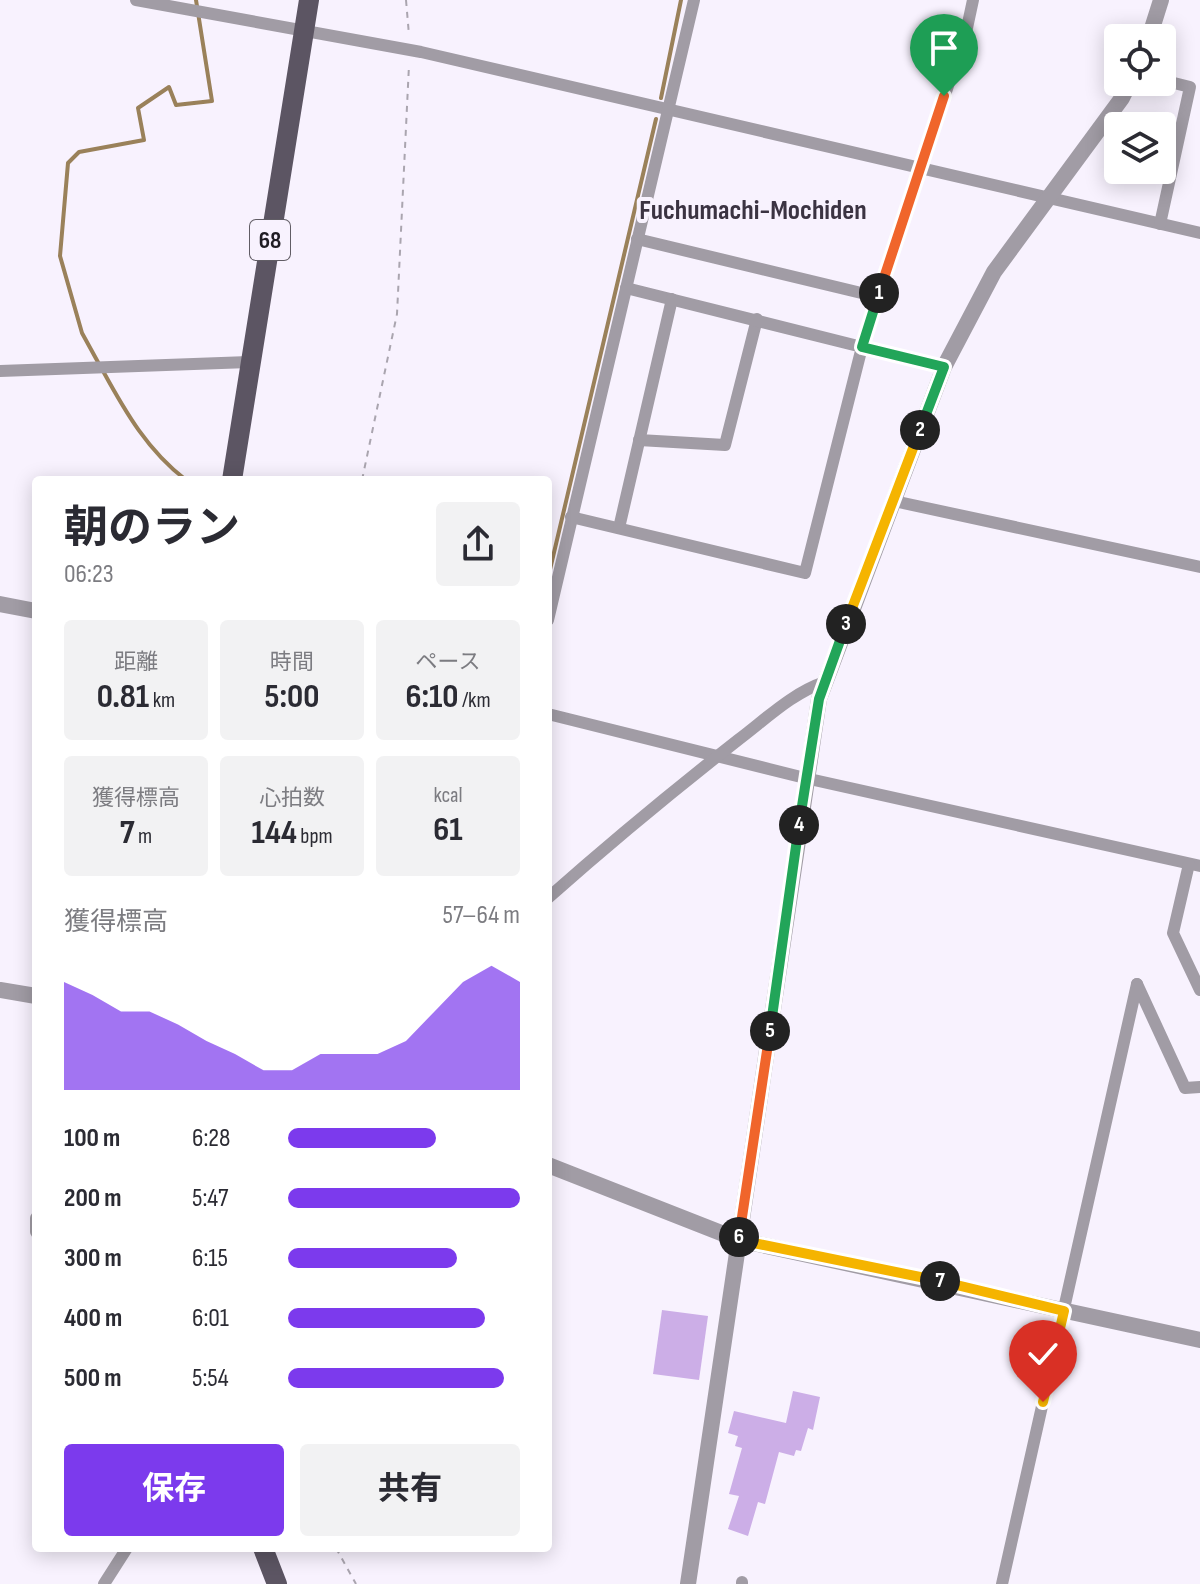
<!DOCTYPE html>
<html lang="ja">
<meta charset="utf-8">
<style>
body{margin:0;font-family:"Sofia Sans Condensed","Noto Sans JP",sans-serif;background:#f2f2f3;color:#2b2b33;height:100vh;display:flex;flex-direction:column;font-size:30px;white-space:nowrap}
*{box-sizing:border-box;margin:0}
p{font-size:26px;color:#7c7c81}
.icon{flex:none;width:44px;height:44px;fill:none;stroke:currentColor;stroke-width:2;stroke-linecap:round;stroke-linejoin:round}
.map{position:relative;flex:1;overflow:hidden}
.details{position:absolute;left:32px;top:476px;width:520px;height:1076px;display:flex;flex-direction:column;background:#fff;border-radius:8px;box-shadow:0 4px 20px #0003}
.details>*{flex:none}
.tools{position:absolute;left:1104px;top:24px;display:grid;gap:16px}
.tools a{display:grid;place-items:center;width:72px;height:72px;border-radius:8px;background:#fff;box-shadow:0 4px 20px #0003;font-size:40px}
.pin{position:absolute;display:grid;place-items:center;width:68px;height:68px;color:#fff;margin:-82px -34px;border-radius:50% 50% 50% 0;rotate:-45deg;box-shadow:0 0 8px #0007}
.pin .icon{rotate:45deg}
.km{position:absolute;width:40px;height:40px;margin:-20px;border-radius:50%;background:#222;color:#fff;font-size:22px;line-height:40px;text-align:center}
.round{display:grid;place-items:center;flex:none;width:84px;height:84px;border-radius:8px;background:#f2f2f3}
.head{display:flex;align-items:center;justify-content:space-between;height:136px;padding:0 32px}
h1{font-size:44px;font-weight:700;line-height:60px}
.figures{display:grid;grid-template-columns:repeat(3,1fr);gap:12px;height:136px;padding:8px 32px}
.figures div{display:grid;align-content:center;border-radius:8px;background:#f2f2f3;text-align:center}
.figures b{font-size:34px;font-weight:700}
.figures small{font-size:22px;font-weight:400}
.figures p{font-size:22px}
.chart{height:224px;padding:16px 32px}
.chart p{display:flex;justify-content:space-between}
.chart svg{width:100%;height:144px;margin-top:8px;fill:#7c3aed;opacity:.7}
.cta{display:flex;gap:16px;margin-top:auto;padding:16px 32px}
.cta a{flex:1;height:92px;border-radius:8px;background:#7c3aed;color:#fff;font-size:32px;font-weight:700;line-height:92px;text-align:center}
.cta a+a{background:#f2f2f3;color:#2b2b33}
ul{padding:0 32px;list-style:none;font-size:26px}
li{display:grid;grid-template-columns:128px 96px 1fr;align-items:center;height:60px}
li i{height:20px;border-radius:10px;background:#7c3aed}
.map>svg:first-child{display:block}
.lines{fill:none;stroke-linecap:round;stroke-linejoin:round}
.stream{stroke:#9a815a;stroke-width:4}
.building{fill:#ccaee7}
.path{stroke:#aaa5af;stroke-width:2;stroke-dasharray:6 6;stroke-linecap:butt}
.minor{stroke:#a19ca5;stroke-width:12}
.tertiary{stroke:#a19ca5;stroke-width:16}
.primary{stroke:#5c5563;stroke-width:20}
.split-1-casing{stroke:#fff;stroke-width:16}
.split-2-casing{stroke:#fff;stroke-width:16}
.split-3-casing{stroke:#fff;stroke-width:16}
.split-4-casing{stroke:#fff;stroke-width:16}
.split-5-casing{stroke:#fff;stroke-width:16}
.split-6-casing{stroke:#fff;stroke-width:16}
.split-7-casing{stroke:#fff;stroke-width:16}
.split-8-casing{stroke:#fff;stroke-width:16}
.split-1{stroke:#f0652b;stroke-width:10}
.split-2{stroke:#22a559;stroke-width:10}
.split-3{stroke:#f5b400;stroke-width:10}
.split-4{stroke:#22a559;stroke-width:10}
.split-5{stroke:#22a559;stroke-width:10}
.split-6{stroke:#f0652b;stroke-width:10}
.split-7{stroke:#f5b400;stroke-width:10}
.split-8{stroke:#f5b400;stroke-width:10}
.labels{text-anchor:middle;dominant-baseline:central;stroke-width:8;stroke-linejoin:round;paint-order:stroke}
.shield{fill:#f8f2fe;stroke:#615d65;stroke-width:2}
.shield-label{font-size:24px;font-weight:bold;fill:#201d24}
.neighbourhood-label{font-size:28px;font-weight:bold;fill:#3b3342;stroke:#f8f2fe}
</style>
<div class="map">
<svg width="1200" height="1584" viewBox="0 0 1200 1584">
<rect width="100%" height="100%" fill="#f8f2fe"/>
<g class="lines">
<g class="stream">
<polyline points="661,98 681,0"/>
<polyline points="99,364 82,333 60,256 68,163 79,152 144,140 138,108 169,87 176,105 212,101 196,0"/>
<path d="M 103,371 C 126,413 148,451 186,480"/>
<polyline points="548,578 656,119"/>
</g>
</g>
<g class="building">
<polygon points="662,1310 708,1316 699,1380 653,1374"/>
<polygon points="793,1391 820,1397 813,1430 808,1428 801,1451 796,1450 794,1456 779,1452 765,1504 758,1502 748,1536 728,1529 739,1496 729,1494 742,1448 735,1446 738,1436 728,1433 734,1411 786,1423"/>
</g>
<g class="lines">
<g class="path">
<polyline points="406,0 409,35"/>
<polyline points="362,480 397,314 409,65"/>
<polyline points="336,1548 356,1584"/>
</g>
<g class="minor">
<polyline points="136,0 421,52 1200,233"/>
<polyline points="1160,224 1190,87 1162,80"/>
<polyline points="637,239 878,297"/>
<polyline points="944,367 862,347 967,28 973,0"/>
<polyline points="0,371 249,362"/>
<polyline points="639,440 725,445 757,319"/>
<polyline points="894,501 1200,567"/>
<polyline points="571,517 805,573 862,347 626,288"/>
<polyline points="619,528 672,299"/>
<polyline points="548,620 694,0"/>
<polyline points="548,714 805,778 1200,866"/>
<polyline points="1189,864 1173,933 1200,990"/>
<path d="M 548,898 C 610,843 673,791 738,740 C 766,719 792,693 825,682"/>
<polyline points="1137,984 1185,1088 1200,1087"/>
<polyline points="36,1218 36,1232"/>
<polyline points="104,1584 127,1548"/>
<polyline points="742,1584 742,1582"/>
<polyline points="1002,1584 1137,984"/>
</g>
<g class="tertiary">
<polyline points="1149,38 1161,0"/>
<polyline points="0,604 36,611"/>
<polyline points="0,990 36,996"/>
<polyline points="548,1165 739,1240 1200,1340"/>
<polyline points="688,1584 819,699 944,367 994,272 1122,98 1130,82"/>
</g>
<g class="primary">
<polyline points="232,480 309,0"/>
<polyline points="263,1548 277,1584"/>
</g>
</g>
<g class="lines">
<g class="split-1-casing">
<polyline id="split-1" points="879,293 944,96"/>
</g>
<g class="split-2-casing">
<polyline id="split-2" points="879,293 862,347 944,367 920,430"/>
</g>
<g class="split-3-casing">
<polyline id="split-3" points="846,624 920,430"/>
</g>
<g class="split-4-casing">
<polyline id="split-4" points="799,825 819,699 846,624"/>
</g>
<g class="split-5-casing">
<polyline id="split-5" points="770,1031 799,825"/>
</g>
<g class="split-6-casing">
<polyline id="split-6" points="739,1237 770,1031"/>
</g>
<g class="split-7-casing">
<polyline id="split-7" points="739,1237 739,1240 940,1281"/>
</g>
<g class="split-8-casing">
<polyline id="split-8" points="940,1281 1064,1311 1043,1402"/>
</g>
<use href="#split-1" class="split-1"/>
<use href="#split-2" class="split-2"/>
<use href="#split-3" class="split-3"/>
<use href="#split-4" class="split-4"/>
<use href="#split-5" class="split-5"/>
<use href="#split-6" class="split-6"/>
<use href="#split-7" class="split-7"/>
<use href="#split-8" class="split-8"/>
</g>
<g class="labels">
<rect class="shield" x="250" y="220" width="40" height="40" rx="6"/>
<g class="shield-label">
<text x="270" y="240">68</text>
</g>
<g class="neighbourhood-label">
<text x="753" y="210">Fuchumachi-Mochiden</text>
</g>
</g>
</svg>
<div class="tools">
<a><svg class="icon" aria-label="locate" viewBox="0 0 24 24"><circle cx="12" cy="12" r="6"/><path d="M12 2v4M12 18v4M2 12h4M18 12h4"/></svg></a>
<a><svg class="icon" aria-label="layers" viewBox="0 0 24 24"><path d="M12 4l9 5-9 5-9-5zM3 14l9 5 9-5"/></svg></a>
</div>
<div class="pin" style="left:944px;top:96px;background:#1e9e55"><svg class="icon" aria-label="arrive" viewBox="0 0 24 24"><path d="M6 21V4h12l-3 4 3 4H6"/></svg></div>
<div class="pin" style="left:1043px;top:1402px;background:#d93025"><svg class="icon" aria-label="check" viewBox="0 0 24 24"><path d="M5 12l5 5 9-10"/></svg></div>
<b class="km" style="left:879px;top:293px">1</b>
<b class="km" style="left:920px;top:430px">2</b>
<b class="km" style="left:846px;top:624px">3</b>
<b class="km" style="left:799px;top:825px">4</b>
<b class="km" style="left:770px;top:1031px">5</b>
<b class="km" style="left:739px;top:1237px">6</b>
<b class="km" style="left:940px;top:1281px">7</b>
<section class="details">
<div class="head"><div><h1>朝のラン</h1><p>06:23</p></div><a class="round"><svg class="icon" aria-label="share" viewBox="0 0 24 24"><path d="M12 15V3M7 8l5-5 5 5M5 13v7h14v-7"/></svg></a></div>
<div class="figures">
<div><p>距離</p><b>0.81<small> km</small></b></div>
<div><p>時間</p><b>5:00</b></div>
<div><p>ペース</p><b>6:10<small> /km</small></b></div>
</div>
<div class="figures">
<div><p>獲得標高</p><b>7<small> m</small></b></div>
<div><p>心拍数</p><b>144<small> bpm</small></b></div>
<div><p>kcal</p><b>61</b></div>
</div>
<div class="chart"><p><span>獲得標高</span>57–64 m</p>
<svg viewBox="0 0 160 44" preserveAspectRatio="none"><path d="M0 44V11L10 15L20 20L30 20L40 24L50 29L60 33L70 38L80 38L90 33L100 33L110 33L120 29L130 20L140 11L150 6L160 11V44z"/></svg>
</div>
<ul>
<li><b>100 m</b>6:28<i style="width:64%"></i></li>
<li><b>200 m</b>5:47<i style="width:100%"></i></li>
<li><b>300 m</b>6:15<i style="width:73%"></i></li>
<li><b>400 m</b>6:01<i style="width:85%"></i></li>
<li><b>500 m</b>5:54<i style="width:93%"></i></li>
</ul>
<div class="cta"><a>保存</a><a>共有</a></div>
</section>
</div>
